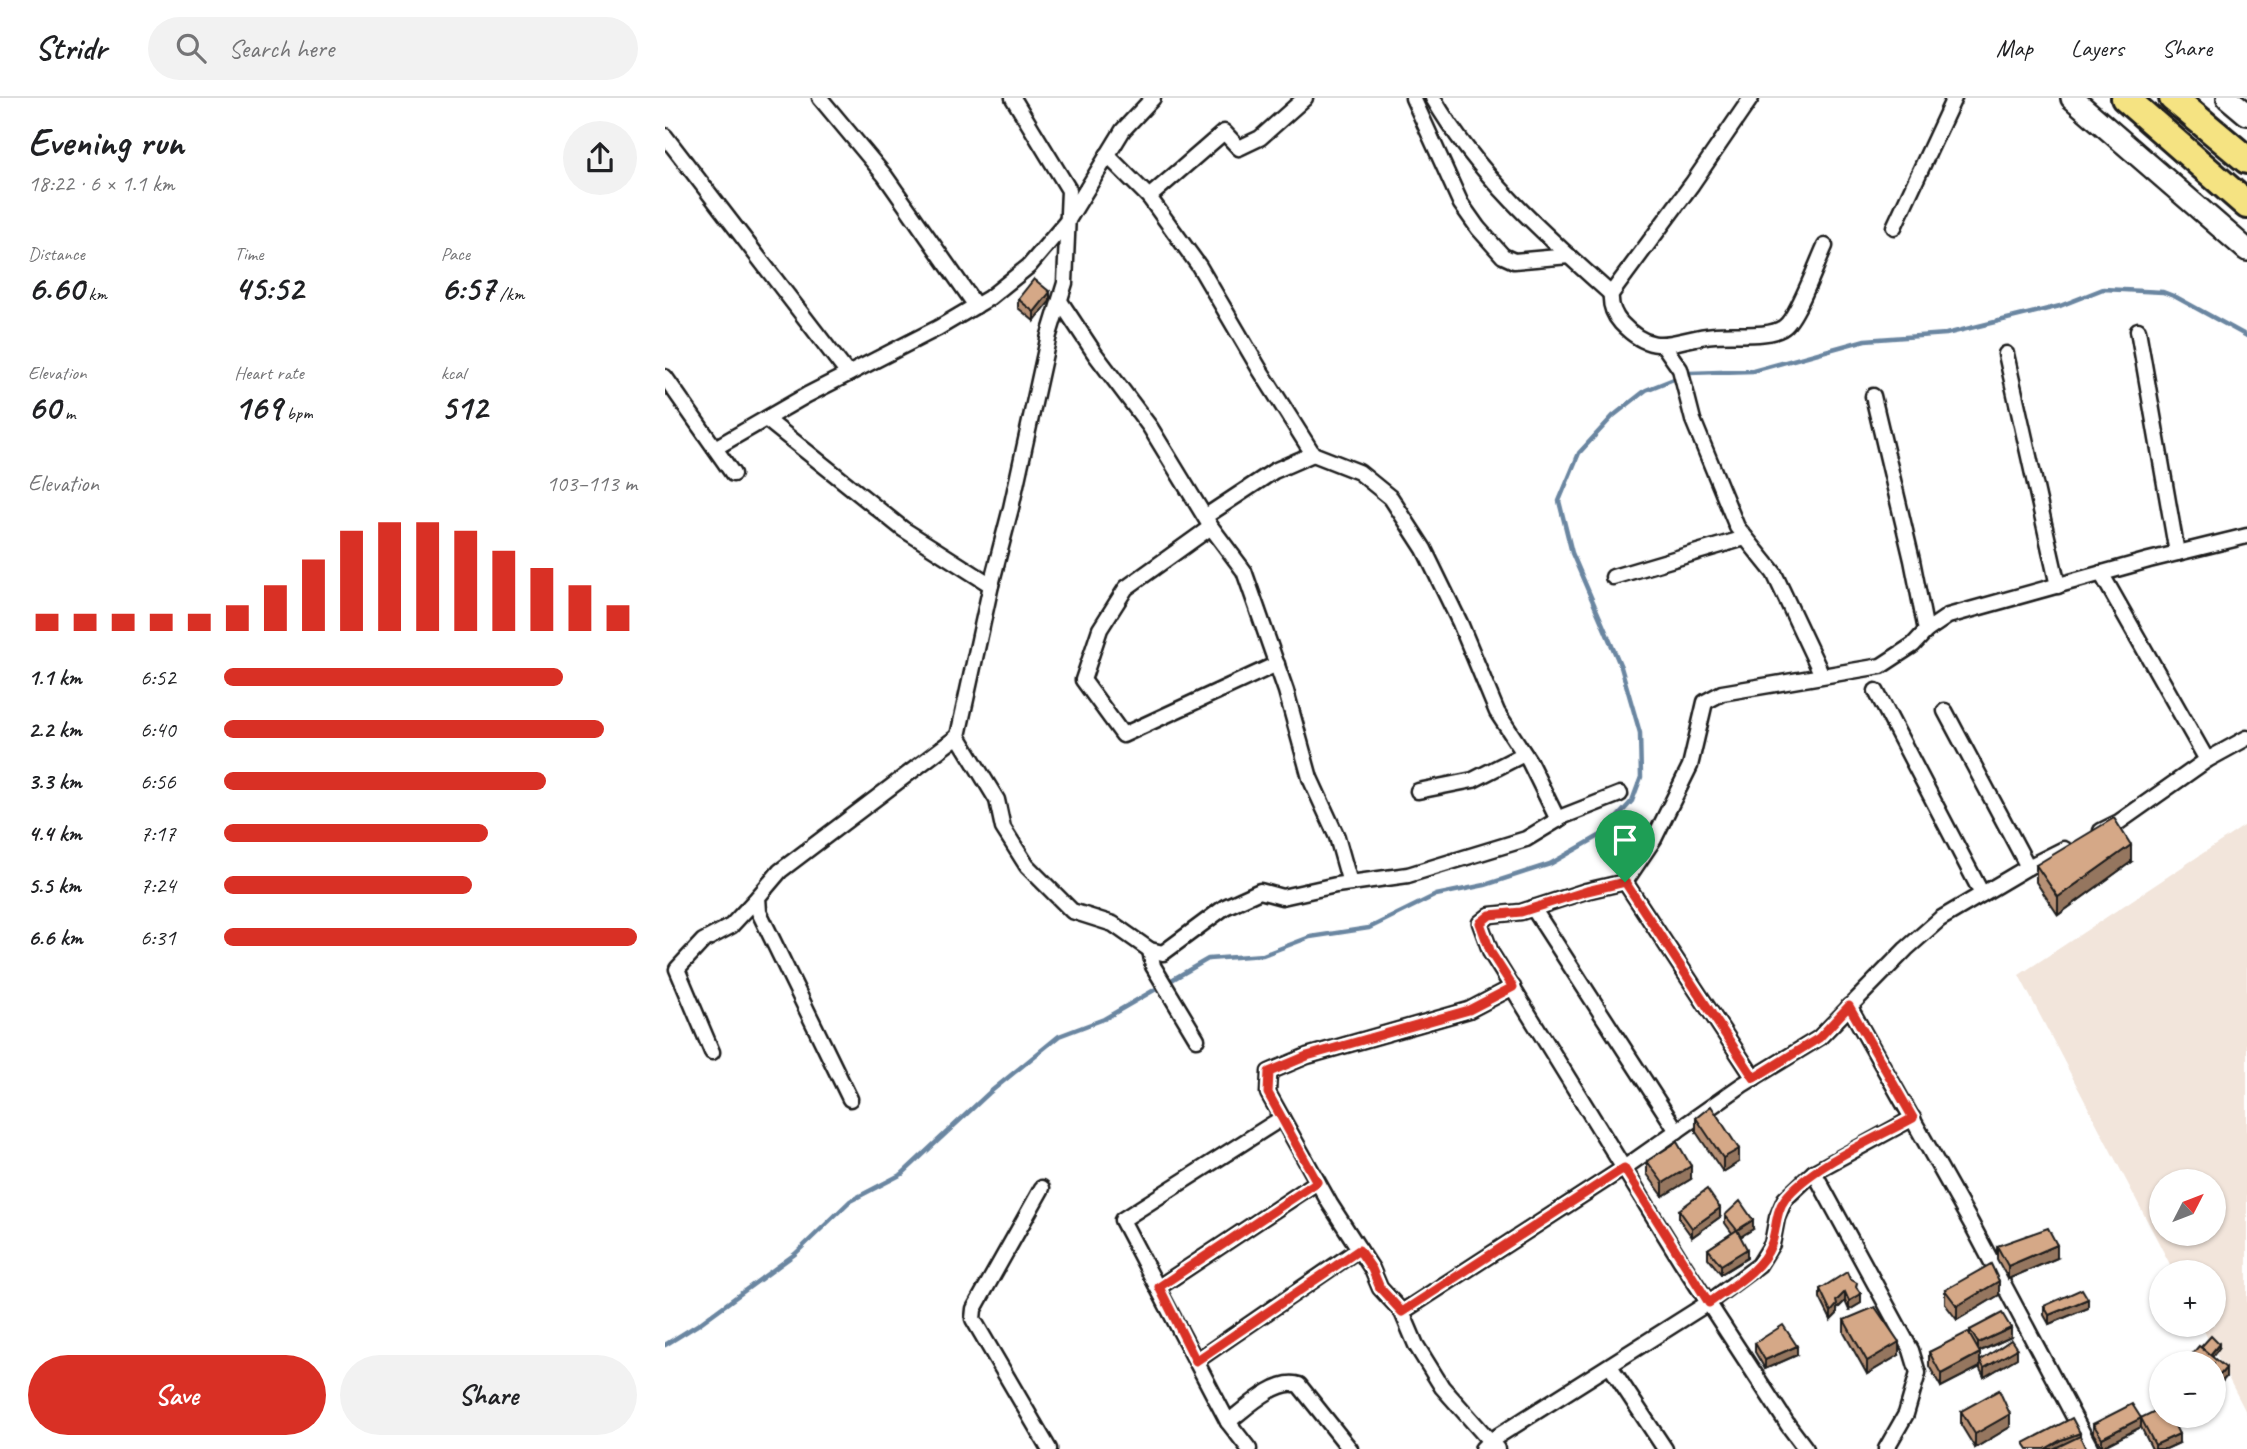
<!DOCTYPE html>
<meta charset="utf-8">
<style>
body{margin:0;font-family:Caveat,sans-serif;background:#f2f2f2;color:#202124;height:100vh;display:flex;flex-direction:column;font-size:26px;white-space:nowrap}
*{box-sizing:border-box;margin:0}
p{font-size:23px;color:#757577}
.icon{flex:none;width:38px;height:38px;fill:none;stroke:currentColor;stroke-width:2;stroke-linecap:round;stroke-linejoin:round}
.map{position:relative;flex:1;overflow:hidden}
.drawer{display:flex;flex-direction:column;background:#fff;width:665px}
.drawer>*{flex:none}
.needle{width:46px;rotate:48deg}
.controls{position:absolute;left:1484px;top:1071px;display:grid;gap:14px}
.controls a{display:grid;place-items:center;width:77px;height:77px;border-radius:50%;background:#fff;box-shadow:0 2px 5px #0004;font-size:35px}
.pin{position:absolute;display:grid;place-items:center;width:60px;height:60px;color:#fff;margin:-72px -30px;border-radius:50% 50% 50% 0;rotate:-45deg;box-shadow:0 0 7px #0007}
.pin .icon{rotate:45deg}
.round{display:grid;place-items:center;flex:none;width:74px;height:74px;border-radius:37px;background:#f2f2f2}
.headline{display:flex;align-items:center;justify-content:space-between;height:119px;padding:0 28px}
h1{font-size:38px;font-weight:700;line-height:52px}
.metrics{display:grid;grid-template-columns:repeat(3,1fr);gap:10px;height:119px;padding:7px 28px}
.metrics div{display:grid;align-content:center}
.metrics b{font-size:35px;font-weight:700}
.metrics small{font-size:19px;font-weight:400}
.metrics p{font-size:19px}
.chart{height:196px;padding:14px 28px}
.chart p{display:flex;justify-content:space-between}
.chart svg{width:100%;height:126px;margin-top:7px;stroke:#d93025;stroke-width:6}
.action{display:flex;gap:14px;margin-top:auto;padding:14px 28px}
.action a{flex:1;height:80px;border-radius:42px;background:#d93025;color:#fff;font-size:28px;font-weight:700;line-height:80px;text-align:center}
.action a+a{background:#f2f2f2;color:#202124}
ul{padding:0 28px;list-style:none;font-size:23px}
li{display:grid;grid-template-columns:112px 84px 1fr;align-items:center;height:52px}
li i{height:18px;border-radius:9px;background:#d93025}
header{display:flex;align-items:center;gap:42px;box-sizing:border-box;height:98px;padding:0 35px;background:#fff;border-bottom:2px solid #e0e0e0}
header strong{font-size:33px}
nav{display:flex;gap:38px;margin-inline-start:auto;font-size:24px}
.search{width:490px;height:63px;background:#f2f2f2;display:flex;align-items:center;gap:18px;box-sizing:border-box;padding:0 24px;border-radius:38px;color:#757577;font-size:26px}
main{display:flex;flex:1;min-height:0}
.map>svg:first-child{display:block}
.built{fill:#f2e5db;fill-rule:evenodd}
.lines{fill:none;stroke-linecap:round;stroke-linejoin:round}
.stream{stroke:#6b86a1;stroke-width:4.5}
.street-casing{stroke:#1c1c1c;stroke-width:19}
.secondary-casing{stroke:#1c1c1c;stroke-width:26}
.highway-casing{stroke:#1c1c1c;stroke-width:32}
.street{stroke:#fff;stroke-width:14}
.secondary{stroke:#fff;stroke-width:21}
.highway{stroke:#f5e382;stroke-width:26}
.wall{fill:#b79074;stroke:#1c1c1c;stroke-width:2}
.shaded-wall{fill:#95765e;stroke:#1c1c1c;stroke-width:2}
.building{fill:#d5a887;stroke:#1c1c1c;stroke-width:2}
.route-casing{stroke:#fff;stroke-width:14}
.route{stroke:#d93025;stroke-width:9}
</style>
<header>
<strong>Stridr</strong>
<div class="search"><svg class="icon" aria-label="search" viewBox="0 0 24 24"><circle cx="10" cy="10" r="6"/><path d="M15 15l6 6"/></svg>Search here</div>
<nav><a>Map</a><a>Layers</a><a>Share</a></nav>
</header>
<main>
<section class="drawer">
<div class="headline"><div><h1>Evening run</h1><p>18:22 · 6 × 1.1 km</p></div><a class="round"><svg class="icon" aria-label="share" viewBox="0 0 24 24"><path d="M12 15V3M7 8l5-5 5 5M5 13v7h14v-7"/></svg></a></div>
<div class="metrics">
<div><p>Distance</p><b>6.60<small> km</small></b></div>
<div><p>Time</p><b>45:52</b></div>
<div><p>Pace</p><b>6:57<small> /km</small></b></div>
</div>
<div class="metrics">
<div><p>Elevation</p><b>60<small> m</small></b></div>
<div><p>Heart rate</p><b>169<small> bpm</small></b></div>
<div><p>kcal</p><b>512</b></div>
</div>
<div class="chart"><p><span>Elevation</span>103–113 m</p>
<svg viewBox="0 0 160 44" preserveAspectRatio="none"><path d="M5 44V38M15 44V38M25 44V38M35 44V38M45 44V38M55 44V35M65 44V28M75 44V19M85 44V9M95 44V6M105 44V6M115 44V9M125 44V16M135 44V22M145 44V28M155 44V35"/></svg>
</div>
<ul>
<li><b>1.1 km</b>6:52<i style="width:82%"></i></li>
<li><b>2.2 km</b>6:40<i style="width:92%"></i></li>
<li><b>3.3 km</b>6:56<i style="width:78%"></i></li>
<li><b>4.4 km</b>7:17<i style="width:64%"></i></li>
<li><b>5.5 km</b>7:24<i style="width:60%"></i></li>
<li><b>6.6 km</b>6:31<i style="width:100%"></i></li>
</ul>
<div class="action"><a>Save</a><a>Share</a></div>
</section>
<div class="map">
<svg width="1582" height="1351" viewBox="0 0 1582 1351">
<rect width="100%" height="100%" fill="#fff"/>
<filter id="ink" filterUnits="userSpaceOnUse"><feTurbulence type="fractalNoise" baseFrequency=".0143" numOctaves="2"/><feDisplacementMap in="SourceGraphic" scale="14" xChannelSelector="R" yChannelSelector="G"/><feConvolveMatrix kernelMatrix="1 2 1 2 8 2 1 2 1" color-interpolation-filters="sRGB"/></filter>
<g filter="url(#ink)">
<path class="built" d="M 1582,726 L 1582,1316 L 1536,1227 L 1549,1227 L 1549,1174 L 1509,1174 L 1354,877 ZM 1496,1083 L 1549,1083 L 1549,1136 L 1496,1136 Z"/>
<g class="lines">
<polyline class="stream" points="0,1247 34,1226 130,1156 185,1103 237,1076 324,995 394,938 439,921 543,861 598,857 645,839 704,830 771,797 820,787 885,766 936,737 967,703 976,679 975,635 956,569 907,455 894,403 914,355 948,318 981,292 1024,275 1088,273 1200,242 1281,236 1395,208 1438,191 1498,194 1511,199 1582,238"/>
<g class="street-casing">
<g id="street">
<polyline points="155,0 220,78 311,208"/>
<polyline points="348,0 404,92 400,185 384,237 346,410 326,487 293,638 332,702 338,730 362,768 407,813 448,826 485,852 498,855 560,809 595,793 617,799 671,787 743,777 861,741 899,718 955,696"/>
<polyline points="748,0 796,106 813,130 838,158 849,163 904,158"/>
<path d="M 768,0 C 813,78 880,137 946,196"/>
<path d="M 1086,0 L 1027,86 L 946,196 C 945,207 949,217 956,225 C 991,262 1009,240 1050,237 C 1068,235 1105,240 1119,229 C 1132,220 1152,165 1160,148"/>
<polyline points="0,38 183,276"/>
<polyline points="442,57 484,99 559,34 574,50 595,40 640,0"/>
<polyline points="484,99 534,168 595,272 648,356 609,373 541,418"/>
<polyline points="1229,129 1289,0"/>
<polyline points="395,203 430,256 485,329 546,429 579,473 621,593 645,680 672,739 685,785"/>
<polyline points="1473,232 1512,455"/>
<polyline points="999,248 1015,271 1028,322 1072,429 1109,475 1157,577"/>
<polyline points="1341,256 1393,488"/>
<polyline points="0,279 68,376"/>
<polyline points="1208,298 1247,462 1261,533"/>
<polyline points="101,321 238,431 326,487"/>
<polyline points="50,350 142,297 273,230 324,200 364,168 403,122 458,32 488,0"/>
<polyline points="648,356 694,374 726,400 759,451 795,525 832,614 864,663 893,722"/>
<polyline points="546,429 461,490 435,531 418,582 458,637 612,566"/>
<polyline points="1436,475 1542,662"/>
<polyline points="948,479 1080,440"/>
<polyline points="1211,593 1317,796"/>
<polyline points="1280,613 1363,769"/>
<polyline points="753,693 808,682 859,656"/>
<polyline points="1436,733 1454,724 1542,662 1582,640"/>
<polyline points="960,784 1089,980"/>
<polyline points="868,810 1012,1033"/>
<polyline points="485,852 488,868 532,941"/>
<polyline points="1184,908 1306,1125 1426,1351"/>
<polyline points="47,954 12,871 38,843 66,828 93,799"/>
<polyline points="185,1001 94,814 93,799 115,773 293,638"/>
<polyline points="377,1090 309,1211 308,1221 384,1351"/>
<polyline points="494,1189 652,1084"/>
<polyline points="737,1214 959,1070 1077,987 1154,940 1241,851 1275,821 1363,769 1399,751"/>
<polyline points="531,1263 694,1151"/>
<polyline points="945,1268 1000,1351"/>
<path d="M 563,1324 C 580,1311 613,1279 634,1287 L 685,1351"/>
<polyline points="584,1351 563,1324 457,1122 617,1020"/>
<polyline points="817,1351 825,1343 1043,1205 1094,1167 1107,1146 1112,1120 1120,1101 1149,1074"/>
<polyline points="832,1351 777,1289 751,1247 737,1214 715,1190 707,1171 665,1106 603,995 604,974 642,958 804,912 848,889"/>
<polyline points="1141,1351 1123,1327 1016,1163 826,855 815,825 825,817 856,814 921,793 960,784 989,741 1025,668 1040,604 1057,595 1216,568 1248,547 1261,533 1283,518 1484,462 1582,438"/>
<polyline points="1221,1351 1241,1316 1253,1275 1246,1252 1149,1074 1248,1020"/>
</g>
</g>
<g class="secondary-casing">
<g id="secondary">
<polyline points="1407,0 1582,152"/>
<polyline points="1563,0 1582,16"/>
</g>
</g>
<g class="highway-casing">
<g id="highway">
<polyline points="1460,0 1582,107"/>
<polyline points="1508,0 1582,62"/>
</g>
</g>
<use href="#street" class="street"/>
<use href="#secondary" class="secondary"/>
<use href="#highway" class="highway"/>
</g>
<g class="wall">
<polygon points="353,201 385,203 369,223 353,210"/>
<polygon points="1466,764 1393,817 1371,784 1371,767"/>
<polygon points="1031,1020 1074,1064 1058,1074 1031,1034"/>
<polygon points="982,1063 1026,1081 998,1098 982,1076"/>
<polygon points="1014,1112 1055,1119 1027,1139 1014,1121"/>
<polygon points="1060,1117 1088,1131 1075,1139 1082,1160 1056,1176 1043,1160 1043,1151 1067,1135 1060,1125"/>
<polygon points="1332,1148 1392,1160 1343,1181 1332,1161"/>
<polygon points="1185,1181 1192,1190 1196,1205 1184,1212 1180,1203 1172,1211 1172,1216 1166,1222 1155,1200 1155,1191"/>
<polygon points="1280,1192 1334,1197 1292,1222 1280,1206"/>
<polygon points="1379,1208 1423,1210 1384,1226 1379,1217"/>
<polygon points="1179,1222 1234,1257 1202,1276 1179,1235"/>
<polygon points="1305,1232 1346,1239 1314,1254 1315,1262 1352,1260 1319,1279 1315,1271 1315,1269 1276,1289 1264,1268 1264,1254 1305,1237"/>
<polygon points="1090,1245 1132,1257 1100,1271 1090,1254"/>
<polygon points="1536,1249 1554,1250 1547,1259 1561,1279 1554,1287 1549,1282 1549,1265 1529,1265 1528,1264 1528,1255"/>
<polygon points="1296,1313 1345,1329 1310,1350 1296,1327"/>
<polygon points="1476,1320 1514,1345 1501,1351 1487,1351 1476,1329 1437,1349 1428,1335 1428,1326"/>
</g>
<g class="shaded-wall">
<polygon points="385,194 385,203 369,223 369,214"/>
<polygon points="1466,747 1466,764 1393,817 1393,799"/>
<polygon points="1074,1051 1074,1064 1058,1074 1058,1060"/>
<polygon points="1026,1068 1026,1081 998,1098 998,1085"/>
<polygon points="1055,1110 1055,1119 1027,1139 1027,1130"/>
<polygon points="1088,1122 1088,1131 1072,1141 1072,1132"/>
<polygon points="1392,1147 1392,1160 1343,1181 1343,1168"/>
<polygon points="1082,1151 1082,1160 1056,1176 1056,1167"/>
<polygon points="1334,1183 1334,1197 1292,1222 1292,1208"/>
<polygon points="1180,1194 1180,1203 1172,1211 1172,1216 1166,1222 1166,1214 1171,1203"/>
<polygon points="1196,1196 1196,1205 1184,1212 1184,1203"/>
<polygon points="1423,1201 1423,1210 1384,1226 1384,1217"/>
<polygon points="1346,1230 1346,1239 1313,1254 1313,1245"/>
<polygon points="1234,1244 1234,1257 1202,1276 1202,1263"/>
<polygon points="1554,1246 1554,1250 1545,1262 1545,1257"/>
<polygon points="1132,1248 1132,1257 1100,1271 1100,1262"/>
<polygon points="1352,1251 1352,1260 1319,1279 1319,1270"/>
<polygon points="1315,1255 1315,1269 1276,1289 1276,1276"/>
<polygon points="1561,1270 1561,1279 1554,1287 1554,1278"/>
<polygon points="1345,1316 1345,1329 1310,1350 1310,1336"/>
<polygon points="1476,1320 1476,1329 1437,1349 1437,1340"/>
<polygon points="1415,1335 1415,1344 1396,1351 1380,1351 1396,1342"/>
<polygon points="1514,1336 1514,1345 1501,1351 1490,1351 1490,1347"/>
</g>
<g class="building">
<polygon points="369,181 385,194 369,214 353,201"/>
<polygon points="1449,720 1466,747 1393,799 1371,767"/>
<polygon points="1046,1008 1074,1051 1058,1060 1031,1020"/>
<polygon points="1012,1044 1026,1068 998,1085 982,1063"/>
<polygon points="1042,1091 1055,1110 1027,1130 1014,1112"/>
<polygon points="1075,1103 1088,1122 1072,1132 1060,1117"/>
<polygon points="1383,1130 1392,1147 1343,1168 1332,1148"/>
<polygon points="1072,1132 1082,1151 1056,1167 1043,1151"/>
<polygon points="1326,1166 1334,1183 1292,1208 1280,1192"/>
<polygon points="1182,1174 1185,1181 1192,1185 1191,1189 1196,1196 1184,1203 1180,1194 1171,1203 1172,1207 1166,1214 1155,1191"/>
<polygon points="1417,1191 1423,1201 1384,1217 1379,1208"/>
<polygon points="1210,1209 1234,1244 1202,1263 1179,1222"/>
<polygon points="1337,1215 1346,1230 1313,1245 1305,1232"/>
<polygon points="1118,1227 1132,1248 1100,1262 1090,1245"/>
<polygon points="1303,1234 1315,1255 1276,1276 1264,1254"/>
<polygon points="1546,1238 1554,1246 1545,1257 1536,1249"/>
<polygon points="1346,1242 1352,1251 1319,1270 1315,1263"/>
<polygon points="1534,1248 1561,1270 1554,1278 1549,1273 1549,1265 1540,1265 1528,1255"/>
<polygon points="1334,1292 1345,1316 1310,1336 1296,1313"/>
<polygon points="1467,1306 1476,1320 1496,1310 1496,1318 1505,1318 1514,1336 1490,1347 1476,1320 1437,1340 1428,1326"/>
<polygon points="1407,1320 1415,1335 1396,1342 1380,1351 1363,1351 1359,1345"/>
<polygon points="1415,1338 1421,1351 1388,1351"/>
</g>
</g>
<g class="lines" filter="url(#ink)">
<g class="route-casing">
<path id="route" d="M 960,784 L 1089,980 L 1154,940 L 1184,908 L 1248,1020 C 1212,1040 1145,1068 1120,1101 C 1110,1114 1112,1132 1106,1147 C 1096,1173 1065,1189 1044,1205 L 959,1070 L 737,1214 L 715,1190 L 707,1171 L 694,1152 L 531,1263 L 494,1189 L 652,1084 L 603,995 L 604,974 L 642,958 L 804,912 L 848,889 L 826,855 L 815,825 L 825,817 L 856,814 L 922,793 Z"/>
</g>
<use href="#route" class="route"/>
</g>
</svg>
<div class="controls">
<a><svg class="needle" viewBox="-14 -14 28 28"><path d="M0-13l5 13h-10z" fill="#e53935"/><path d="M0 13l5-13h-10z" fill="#757577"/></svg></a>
<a>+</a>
<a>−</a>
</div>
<div class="pin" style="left:960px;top:784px;background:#1e9e55"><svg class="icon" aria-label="arrive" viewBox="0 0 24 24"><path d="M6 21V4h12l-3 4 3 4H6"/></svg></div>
</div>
</main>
